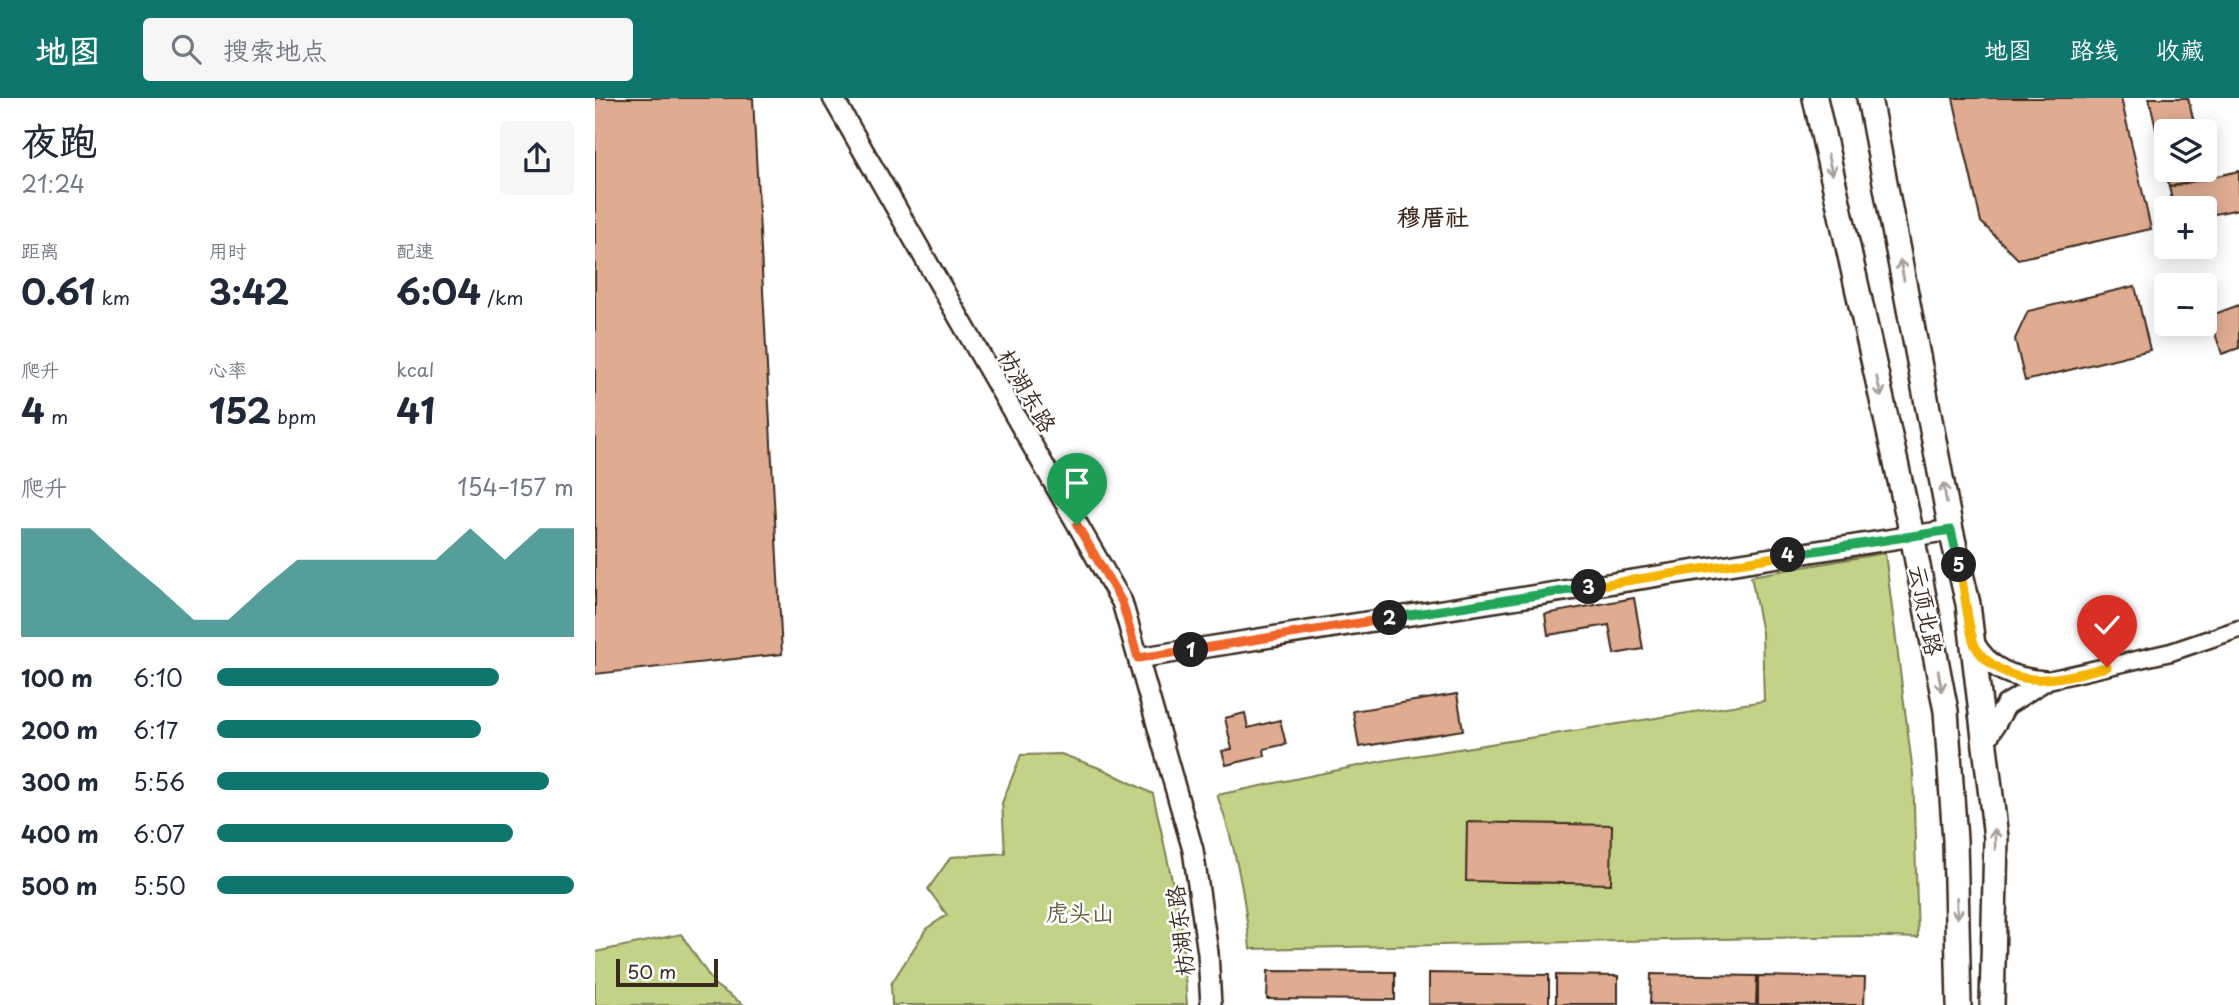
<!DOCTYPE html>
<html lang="zh">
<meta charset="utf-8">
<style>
body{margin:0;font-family:"Playpen Sans","LXGW WenKai TC",sans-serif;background:#f6f6f7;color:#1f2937;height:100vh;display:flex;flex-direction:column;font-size:26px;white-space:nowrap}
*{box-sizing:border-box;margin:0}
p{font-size:23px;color:#747a83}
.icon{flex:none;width:38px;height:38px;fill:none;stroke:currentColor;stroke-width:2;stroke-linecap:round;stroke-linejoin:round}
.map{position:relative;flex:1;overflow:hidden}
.panel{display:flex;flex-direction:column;background:#fff;width:595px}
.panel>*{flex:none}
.fabs{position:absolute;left:1559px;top:21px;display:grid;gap:14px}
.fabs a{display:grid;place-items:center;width:63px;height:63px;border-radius:7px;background:#fff;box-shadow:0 4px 18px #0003;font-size:35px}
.scale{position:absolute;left:21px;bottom:18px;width:102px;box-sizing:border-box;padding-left:7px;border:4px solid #3b2a1e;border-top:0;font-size:19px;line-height:24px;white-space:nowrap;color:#3b2a1e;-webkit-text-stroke:5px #fff;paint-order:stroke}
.pin{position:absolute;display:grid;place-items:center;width:60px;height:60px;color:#fff;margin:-72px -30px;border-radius:50% 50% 50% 0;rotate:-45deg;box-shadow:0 0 7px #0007}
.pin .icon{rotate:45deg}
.km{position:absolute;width:35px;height:35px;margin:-18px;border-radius:50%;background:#222;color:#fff;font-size:19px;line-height:35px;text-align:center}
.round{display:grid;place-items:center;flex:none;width:74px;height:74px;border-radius:7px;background:#f6f6f7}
.head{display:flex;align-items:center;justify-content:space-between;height:119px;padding:0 21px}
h1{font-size:38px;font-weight:700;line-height:52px}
.metrics{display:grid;grid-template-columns:repeat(3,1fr);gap:10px;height:119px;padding:7px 21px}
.metrics div{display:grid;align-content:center}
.metrics b{font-size:35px;font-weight:700}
.metrics small{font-size:19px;font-weight:400}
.metrics p{font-size:19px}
.chart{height:196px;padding:14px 21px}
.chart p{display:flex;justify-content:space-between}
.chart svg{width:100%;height:126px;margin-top:7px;fill:#0f766e;opacity:.7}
ul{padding:0 21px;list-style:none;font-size:23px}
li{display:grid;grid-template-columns:112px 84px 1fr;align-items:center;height:52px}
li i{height:18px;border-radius:9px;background:#0f766e}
header{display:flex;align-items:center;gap:42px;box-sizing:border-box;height:98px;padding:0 35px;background:#0f766e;color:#fff}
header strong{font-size:33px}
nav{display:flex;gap:38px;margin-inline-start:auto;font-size:24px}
.search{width:490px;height:63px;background:#f6f6f7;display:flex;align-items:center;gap:18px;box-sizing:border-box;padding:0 24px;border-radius:7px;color:#747a83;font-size:26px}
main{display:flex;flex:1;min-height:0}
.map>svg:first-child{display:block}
.green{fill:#c2d387;stroke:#7e7e52;stroke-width:2}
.building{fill:#dfac92;stroke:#3b2a1e;stroke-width:2}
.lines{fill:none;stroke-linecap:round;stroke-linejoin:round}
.minor-casing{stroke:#3b2a1e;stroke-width:21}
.tertiary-casing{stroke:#3b2a1e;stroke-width:24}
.secondary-casing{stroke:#3b2a1e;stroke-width:28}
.minor{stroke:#fff;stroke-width:16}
.tertiary{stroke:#fff;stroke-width:19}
.secondary{stroke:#fff;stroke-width:23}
.oneway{stroke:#a79f9a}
.split-1-casing{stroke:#fff;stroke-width:14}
.split-2-casing{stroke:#fff;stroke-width:14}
.split-3-casing{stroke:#fff;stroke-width:14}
.split-4-casing{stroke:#fff;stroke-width:14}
.split-5-casing{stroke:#fff;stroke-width:14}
.split-6-casing{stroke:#fff;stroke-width:14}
.split-1{stroke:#f0652b;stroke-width:9}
.split-2{stroke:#f0652b;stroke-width:9}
.split-3{stroke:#22a559;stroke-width:9}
.split-4{stroke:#f5b400;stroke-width:9}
.split-5{stroke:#22a559;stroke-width:9}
.split-6{stroke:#f5b400;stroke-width:9}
.labels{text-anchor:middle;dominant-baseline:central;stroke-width:5;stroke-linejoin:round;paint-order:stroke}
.street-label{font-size:23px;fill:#3b2a1e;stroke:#fff}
.park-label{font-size:23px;fill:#645d3e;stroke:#fff}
.neighbourhood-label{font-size:24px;font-weight:bold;fill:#3b2a1e;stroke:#fff}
</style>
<header>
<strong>地图</strong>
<div class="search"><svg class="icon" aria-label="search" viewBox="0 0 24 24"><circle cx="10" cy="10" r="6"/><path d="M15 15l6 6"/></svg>搜索地点</div>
<nav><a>地图</a><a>路线</a><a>收藏</a></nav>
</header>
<main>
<section class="panel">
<div class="head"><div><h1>夜跑</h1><p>21:24</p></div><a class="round"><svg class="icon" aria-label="share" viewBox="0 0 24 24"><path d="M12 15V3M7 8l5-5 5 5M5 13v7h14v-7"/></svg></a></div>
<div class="metrics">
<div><p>距离</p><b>0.61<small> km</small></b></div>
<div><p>用时</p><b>3:42</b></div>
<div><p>配速</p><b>6:04<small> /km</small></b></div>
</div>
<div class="metrics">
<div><p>爬升</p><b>4<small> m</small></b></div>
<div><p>心率</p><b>152<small> bpm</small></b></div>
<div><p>kcal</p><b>41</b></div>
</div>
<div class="chart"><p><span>爬升</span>154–157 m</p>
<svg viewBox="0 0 160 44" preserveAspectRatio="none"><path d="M0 44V6L10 6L20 6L30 17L40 27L50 38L60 38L70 27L80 17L90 17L100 17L110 17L120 17L130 6L140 17L150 6L160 6V44z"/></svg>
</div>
<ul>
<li><b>100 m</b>6:10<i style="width:79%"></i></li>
<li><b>200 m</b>6:17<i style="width:74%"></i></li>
<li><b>300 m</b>5:56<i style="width:93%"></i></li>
<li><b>400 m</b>6:07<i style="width:83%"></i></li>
<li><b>500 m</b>5:50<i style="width:100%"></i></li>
</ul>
</section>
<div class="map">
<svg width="1644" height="907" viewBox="0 0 1644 907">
<rect width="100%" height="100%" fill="#fff"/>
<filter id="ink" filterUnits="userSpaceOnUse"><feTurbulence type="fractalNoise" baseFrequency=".0143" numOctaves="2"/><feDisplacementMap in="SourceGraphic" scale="14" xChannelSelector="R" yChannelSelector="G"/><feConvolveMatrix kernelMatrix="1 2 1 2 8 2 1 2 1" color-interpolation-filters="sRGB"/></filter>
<g filter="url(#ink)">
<g class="green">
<path d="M 1290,455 L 1318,675 L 1323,840 L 1265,838 L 655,851 C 650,797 641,748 622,697 L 787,663 L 1169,603 L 1167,535 L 1156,478 Z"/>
<polygon points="466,656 510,672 558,696 586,823 592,907 297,907 296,886 332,830 352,817 333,791 356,759 410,755 407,705 426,657"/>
<polygon points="86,836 120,887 149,907 0,907 0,854"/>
</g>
<g class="building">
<polygon points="0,0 158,0 187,556 0,576"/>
<polygon points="1358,0 1526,0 1556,131 1423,161 1386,124"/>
<polygon points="1554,0 1593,0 1601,33 1572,33 1572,72 1610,72 1612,81 1574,89"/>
<polygon points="1644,73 1644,111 1610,118 1610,110 1579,110 1574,89"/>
<polygon points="1540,188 1555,252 1430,283 1420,241 1433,213"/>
<polygon points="1644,207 1644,250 1627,256 1614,218"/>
<polygon points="1039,500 1048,551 1019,556 1014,527 953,537 950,516"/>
<polygon points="862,596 868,632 764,649 758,613"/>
<polygon points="650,615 653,630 685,622 691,646 669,651 670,658 631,667 627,653 637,651 630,620"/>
<polygon points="872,724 1017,727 1016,786 871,783"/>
<polygon points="673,873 800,874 800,902 672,901"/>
<polygon points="834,875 954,877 954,907 834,906"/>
<polygon points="1056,876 1162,878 1161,907 1055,906"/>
<polygon points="961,877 1023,878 1023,906 961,906"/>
<polygon points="1163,878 1270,880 1269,907 1163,907"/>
</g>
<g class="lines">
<g class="minor-casing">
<polyline id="minor" points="1449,583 1576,554 1644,531"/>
</g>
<g class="tertiary-casing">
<g id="tertiary">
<polyline points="238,0 527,504 598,752 613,855 616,907"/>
<path d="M 1378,543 C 1394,572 1418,580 1449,583"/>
<polyline points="543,560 1356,432"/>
<polyline points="1390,644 1411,607 1449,583"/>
</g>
</g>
<g class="secondary-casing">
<g id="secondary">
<polyline points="1220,0 1317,437 1351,613 1360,742 1364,907"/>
<polyline points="1274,0 1356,432 1373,506 1401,740 1397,907"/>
</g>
</g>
<use href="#minor" class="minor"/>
<use href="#tertiary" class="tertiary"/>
<use href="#secondary" class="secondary"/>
</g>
<defs><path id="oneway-shaft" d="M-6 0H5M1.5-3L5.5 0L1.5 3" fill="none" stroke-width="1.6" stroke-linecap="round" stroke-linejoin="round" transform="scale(1.75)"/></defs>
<g class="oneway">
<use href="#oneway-shaft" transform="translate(1235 67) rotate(77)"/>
<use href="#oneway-shaft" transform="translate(1307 172) rotate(-101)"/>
<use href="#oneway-shaft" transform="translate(1284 289) rotate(77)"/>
<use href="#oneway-shaft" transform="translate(1350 395) rotate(-99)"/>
<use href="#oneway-shaft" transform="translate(1345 583) rotate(80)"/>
<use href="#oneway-shaft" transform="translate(1400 741) rotate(-92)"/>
<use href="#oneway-shaft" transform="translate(1362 810) rotate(88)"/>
</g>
</g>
<g class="lines" filter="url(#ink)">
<g class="split-1-casing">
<polyline id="split-1" points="482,427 527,504 543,560 596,552"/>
</g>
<g class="split-2-casing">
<polyline id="split-2" points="596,552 795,520"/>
</g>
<g class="split-3-casing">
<polyline id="split-3" points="795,520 994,489"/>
</g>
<g class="split-4-casing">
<polyline id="split-4" points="994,489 1193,457"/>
</g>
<g class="split-5-casing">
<polyline id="split-5" points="1193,457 1356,432 1364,467"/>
</g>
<g class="split-6-casing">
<path id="split-6" d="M 1364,467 C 1370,491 1371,518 1378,542 C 1380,551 1387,558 1393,563 C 1430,594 1471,578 1512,569"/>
</g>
<use href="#split-1" class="split-1"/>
<use href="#split-2" class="split-2"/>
<use href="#split-3" class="split-3"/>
<use href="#split-4" class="split-4"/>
<use href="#split-5" class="split-5"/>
<use href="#split-6" class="split-6"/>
</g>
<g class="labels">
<g class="street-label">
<text transform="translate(433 292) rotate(60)">枋湖东路</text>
<text transform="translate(1332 512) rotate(79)">云顶北路</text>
<text transform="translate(584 833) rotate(-97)">枋湖东路</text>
</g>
<g class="park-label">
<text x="485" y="813">虎头山</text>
</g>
<g class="neighbourhood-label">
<text x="838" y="118">穆厝社</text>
</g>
</g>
</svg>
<div class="fabs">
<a><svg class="icon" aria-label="layers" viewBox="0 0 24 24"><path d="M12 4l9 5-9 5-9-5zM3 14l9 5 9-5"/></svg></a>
<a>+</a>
<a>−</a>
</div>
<div class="scale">50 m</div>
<div class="pin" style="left:482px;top:427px;background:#1e9e55"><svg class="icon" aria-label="arrive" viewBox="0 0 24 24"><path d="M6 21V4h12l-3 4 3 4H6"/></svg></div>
<div class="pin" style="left:1512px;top:569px;background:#d93025"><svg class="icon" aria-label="check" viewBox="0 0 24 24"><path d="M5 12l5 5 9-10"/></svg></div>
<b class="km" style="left:596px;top:552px">1</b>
<b class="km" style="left:795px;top:520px">2</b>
<b class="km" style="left:994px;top:489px">3</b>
<b class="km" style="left:1193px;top:457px">4</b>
<b class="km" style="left:1364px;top:467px">5</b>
</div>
</main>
